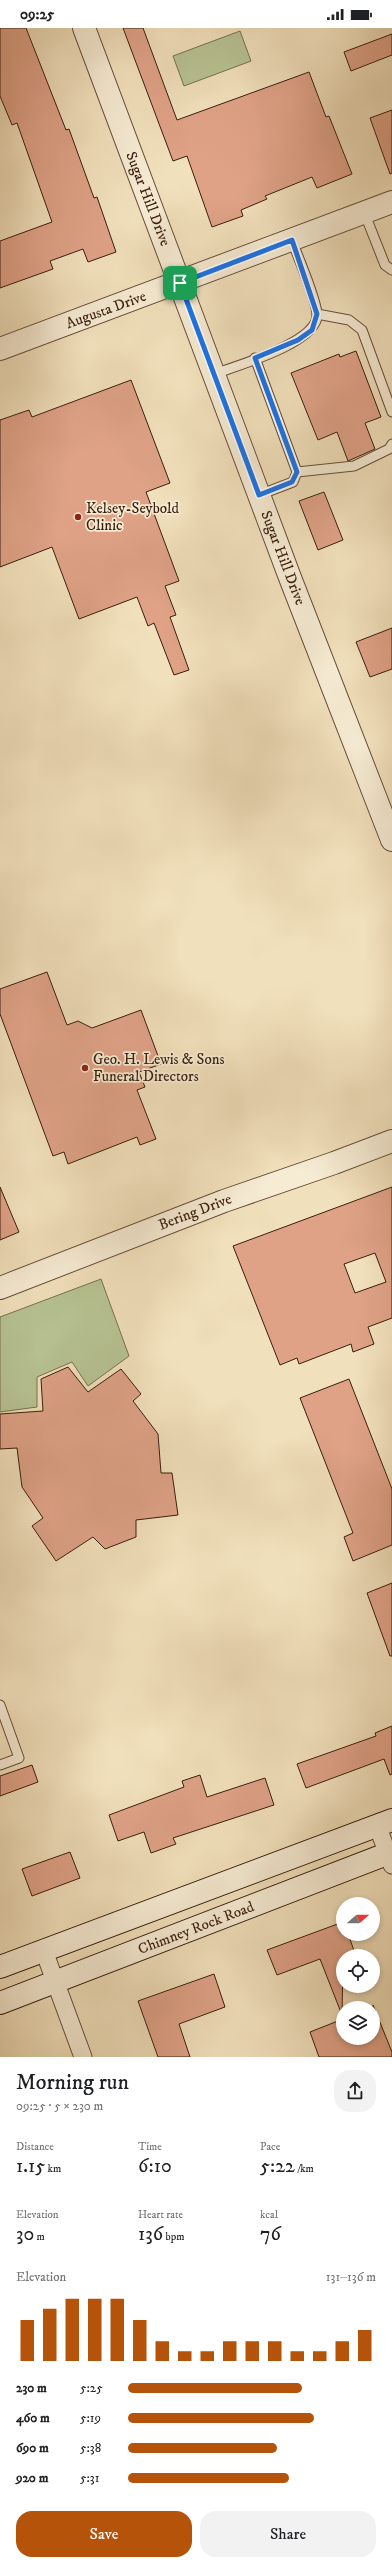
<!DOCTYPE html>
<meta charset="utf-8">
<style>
body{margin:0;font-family:"IM FELL DW Pica",serif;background:#f2f2f2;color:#202124;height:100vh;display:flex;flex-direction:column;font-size:15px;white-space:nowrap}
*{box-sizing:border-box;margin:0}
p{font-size:13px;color:#757577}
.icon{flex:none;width:22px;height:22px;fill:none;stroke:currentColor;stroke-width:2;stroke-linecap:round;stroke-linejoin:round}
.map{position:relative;height:2029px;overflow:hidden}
.drawer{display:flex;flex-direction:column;background:#fff;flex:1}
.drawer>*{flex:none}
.needle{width:26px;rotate:70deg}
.fabs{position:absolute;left:336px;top:1869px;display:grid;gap:8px}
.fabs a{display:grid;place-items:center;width:44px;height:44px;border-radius:50%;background:#fff;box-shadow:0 2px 6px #0003;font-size:20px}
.pin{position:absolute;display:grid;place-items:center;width:34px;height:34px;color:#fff;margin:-17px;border-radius:8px;box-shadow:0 2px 6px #0006}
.round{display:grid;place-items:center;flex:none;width:42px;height:42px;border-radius:16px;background:#f2f2f2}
.headline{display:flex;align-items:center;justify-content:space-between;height:68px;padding:0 16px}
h1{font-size:22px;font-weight:600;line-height:30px}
.metrics{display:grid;grid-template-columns:repeat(3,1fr);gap:6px;height:68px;padding:4px 16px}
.metrics div{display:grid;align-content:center}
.metrics b{font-size:20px;font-weight:600}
.metrics small{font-size:11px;font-weight:400}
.metrics p{font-size:11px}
.chart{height:112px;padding:8px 16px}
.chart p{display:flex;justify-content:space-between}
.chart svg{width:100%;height:72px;margin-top:4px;stroke:#b45309;stroke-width:6}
.primary-button{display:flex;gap:8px;margin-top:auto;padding:8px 16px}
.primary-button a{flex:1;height:46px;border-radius:16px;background:#b45309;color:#fff;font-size:16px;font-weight:600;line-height:46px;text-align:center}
.primary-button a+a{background:#f2f2f2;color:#202124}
ul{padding:0 16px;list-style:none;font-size:13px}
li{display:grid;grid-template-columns:64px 48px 1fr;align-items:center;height:30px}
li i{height:10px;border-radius:5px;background:#b45309}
.status{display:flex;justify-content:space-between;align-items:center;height:28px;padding:0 20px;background:#fff;direction:ltr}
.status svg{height:11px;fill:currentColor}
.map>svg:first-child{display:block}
.green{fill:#b7c393;stroke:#787050}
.building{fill:#dfa287;stroke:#3a1e0e;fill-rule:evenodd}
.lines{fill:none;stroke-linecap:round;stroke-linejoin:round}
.service-casing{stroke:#684e3a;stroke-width:11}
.minor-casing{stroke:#684e3a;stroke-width:19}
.tertiary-casing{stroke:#684e3a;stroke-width:24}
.secondary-casing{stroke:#3a1e0e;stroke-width:24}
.service{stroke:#f6ebd3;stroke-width:9}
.minor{stroke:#f6ebd3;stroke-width:17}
.tertiary{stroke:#f6ebd3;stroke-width:22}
.secondary{stroke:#f6ebd3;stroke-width:22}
.route-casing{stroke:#fff;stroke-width:8}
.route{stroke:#1a73e8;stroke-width:5}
.poi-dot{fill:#8f2418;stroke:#f6ebd3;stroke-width:1.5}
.labels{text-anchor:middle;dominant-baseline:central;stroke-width:3.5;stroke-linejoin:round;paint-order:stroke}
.street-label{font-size:15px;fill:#3a1e0e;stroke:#f6ebd3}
.poi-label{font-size:15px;fill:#3a1e0e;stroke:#f6ebd3;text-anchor:start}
</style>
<div class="status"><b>09:25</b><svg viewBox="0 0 49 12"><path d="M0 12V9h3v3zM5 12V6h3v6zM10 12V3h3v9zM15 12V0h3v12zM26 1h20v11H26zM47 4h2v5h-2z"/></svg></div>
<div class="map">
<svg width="392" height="2029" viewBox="0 0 392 2029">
<rect width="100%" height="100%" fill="#f1e0bc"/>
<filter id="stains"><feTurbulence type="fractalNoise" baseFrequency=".005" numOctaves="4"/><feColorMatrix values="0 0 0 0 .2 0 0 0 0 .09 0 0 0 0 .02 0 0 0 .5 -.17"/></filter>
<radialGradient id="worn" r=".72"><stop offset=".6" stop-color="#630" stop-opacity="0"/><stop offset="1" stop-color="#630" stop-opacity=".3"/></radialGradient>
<g class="green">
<polygon points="240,3 251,33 184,58 173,28"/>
<polygon points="101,1251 129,1328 88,1358 72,1334 37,1349 37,1379 0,1384 0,1289"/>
</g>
<g class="building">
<polygon points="0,0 26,0 66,102 69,101 94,170 97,169 116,224 88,234 83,221 50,233 53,241 0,260 0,213 52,194 17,95 12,97 0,68"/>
<polygon points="123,0 143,0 177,92 309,44 326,89 329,88 352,146 317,160 312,149 265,168 267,171 241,182 243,188 212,199 187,128 173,133"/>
<polygon points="392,6 392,27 351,43 344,24"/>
<polygon points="392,82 392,145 390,146 370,90"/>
<polygon points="356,323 381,389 365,395 375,421 348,433 337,404 318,412 291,345 339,326 340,329"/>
<polygon points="131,352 170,455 146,464 179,553 165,558 176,587 170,589 189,642 174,647 154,595 148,598 137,569 79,591 52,519 0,539 0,392 29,382 32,389"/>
<polygon points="324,464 343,512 318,522 299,473"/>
<polygon points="392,600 392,641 370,649 356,614"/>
<polygon points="47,944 67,997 78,993 92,1000 141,982 161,1036 139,1044 145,1059 137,1062 156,1111 140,1117 137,1109 68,1136 64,1124 53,1128 0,986 0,961"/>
<polygon points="0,1159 19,1204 0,1212"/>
<path d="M 392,1159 L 392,1290 L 368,1299 L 374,1316 L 353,1324 L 351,1316 L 299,1336 L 297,1330 L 280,1337 L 233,1218 ZM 375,1225 L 386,1254 L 355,1265 L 344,1236 Z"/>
<polygon points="68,1339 88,1364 121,1341 141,1366 133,1373 158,1406 161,1445 172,1445 178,1487 136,1492 136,1509 105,1521 93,1509 56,1533 32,1498 43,1490 22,1459 17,1420 0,1421 0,1386 43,1383 41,1351"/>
<polygon points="349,1351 392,1461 392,1517 353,1533 344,1509 353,1505 300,1370"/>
<polygon points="392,1555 392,1628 390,1628 367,1565"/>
<polygon points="392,1698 392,1746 390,1747 384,1731 306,1760 297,1736 376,1708 375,1705"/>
<polygon points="32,1737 38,1754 0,1768 0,1748"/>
<polygon points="200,1747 207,1769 265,1750 274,1777 173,1810 176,1816 151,1825 144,1804 118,1813 109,1787 184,1759 182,1753"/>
<polygon points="70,1824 80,1850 32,1868 22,1841"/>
<polygon points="343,1894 343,1906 348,1906 356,1928 343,1928 342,1987 320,1931 277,1947 267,1922"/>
<polygon points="214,1946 225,1979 179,1996 190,2029 158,2029 138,1973"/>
<polygon points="373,1977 392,2024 392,2029 319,2029 310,2004 343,1991 343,2010 373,2010"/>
</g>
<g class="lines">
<g class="service-casing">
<g id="service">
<polyline points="364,184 385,237 392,242"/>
<polyline points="317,286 349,292 362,302 392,384"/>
<polyline points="255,330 297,444 293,454 259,467"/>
<path d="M 214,346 C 236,338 321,314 317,285 C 314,264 299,233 292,212"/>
<polyline points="297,444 354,438 389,421 392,416"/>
<polyline points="0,1677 19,1730 0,1737"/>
</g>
</g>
<g class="minor-casing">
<g id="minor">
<polyline points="377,1797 392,1837"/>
<polyline points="44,1923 83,2029"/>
</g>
</g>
<g class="tertiary-casing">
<g id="tertiary">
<polyline points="84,0 289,547 392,812"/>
<polyline points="0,321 392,174"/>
<polyline points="0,1260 224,1173 334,1135 392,1113"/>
</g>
</g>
<g class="secondary-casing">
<g id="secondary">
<polyline points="0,1939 392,1792"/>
<polyline points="0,1975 392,1824"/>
</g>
</g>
<use href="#service" class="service"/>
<use href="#minor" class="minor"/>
<use href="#tertiary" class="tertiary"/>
<use href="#secondary" class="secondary"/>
</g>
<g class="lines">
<g class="route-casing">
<polygon id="route" points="292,212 317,286 312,302 298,312 255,330 297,444 292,454 259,467 180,255"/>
</g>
<use href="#route" class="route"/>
</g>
<g class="poi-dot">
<circle cx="78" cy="489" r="4"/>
<circle cx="85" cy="1040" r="4"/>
</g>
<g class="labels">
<g class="street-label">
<text transform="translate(148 171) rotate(69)">Sugar Hill Drive</text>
<text transform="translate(106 282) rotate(-20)">Augusta Drive</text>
<text transform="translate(283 530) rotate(69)">Sugar Hill Drive</text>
<text transform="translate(195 1184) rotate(-21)">Bering Drive</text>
<text transform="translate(196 1900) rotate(-21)">Chimney Rock Road</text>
</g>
<g class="poi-label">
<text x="86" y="480">Kelsey-Seybold<tspan x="86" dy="17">Clinic</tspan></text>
<text x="93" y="1031">Geo. H. Lewis &amp; Sons<tspan x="93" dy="17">Funeral Directors</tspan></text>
</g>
</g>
<rect width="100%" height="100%" filter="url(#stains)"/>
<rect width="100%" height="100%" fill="url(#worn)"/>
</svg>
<div class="fabs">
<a><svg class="needle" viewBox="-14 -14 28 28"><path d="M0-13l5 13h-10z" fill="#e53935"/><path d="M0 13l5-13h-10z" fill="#757577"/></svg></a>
<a><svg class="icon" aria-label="locate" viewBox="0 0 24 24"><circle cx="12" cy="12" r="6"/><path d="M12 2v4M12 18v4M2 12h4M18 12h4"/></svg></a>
<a><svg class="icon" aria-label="layers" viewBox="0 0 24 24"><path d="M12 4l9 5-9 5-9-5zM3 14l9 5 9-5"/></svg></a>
</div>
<div class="pin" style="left:180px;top:255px;background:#1e9e55"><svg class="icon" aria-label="arrive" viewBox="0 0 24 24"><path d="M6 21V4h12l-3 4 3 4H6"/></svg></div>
</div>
<section class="drawer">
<div class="headline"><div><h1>Morning run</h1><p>09:25 · 5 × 230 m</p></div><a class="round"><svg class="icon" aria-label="share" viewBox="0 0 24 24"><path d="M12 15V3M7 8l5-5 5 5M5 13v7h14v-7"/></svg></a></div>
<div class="metrics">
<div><p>Distance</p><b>1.15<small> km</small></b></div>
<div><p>Time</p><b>6:10</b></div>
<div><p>Pace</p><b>5:22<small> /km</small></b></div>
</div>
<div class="metrics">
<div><p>Elevation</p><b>30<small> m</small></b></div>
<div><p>Heart rate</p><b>136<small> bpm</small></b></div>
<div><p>kcal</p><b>76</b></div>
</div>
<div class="chart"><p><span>Elevation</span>131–136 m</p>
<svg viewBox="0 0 160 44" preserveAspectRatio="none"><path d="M5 44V19M15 44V12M25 44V6M35 44V6M45 44V6M55 44V19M65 44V32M75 44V38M85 44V38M95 44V32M105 44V32M115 44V32M125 44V38M135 44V38M145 44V32M155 44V25"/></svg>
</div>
<ul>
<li><b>230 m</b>5:25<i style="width:70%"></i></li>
<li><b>460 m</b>5:19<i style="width:75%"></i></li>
<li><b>690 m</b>5:38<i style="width:60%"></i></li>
<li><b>920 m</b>5:31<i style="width:65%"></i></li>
</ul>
<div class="primary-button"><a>Save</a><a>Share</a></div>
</section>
